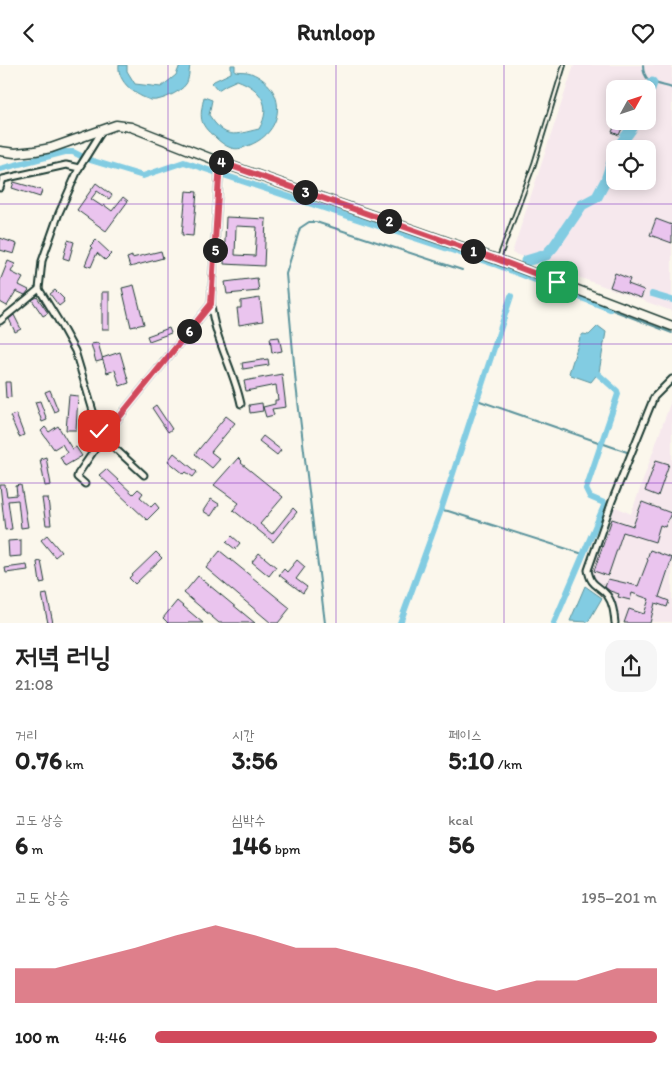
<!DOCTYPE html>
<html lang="ko">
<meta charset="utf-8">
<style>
body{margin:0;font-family:Itim,"Poor Story",sans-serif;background:#f6f6f6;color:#222;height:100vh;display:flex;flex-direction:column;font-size:19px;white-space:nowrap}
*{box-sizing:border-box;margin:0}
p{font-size:16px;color:#767676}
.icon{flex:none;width:28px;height:28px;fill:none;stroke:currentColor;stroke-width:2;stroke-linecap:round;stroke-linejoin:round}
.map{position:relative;height:558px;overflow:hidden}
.sheet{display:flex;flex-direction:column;background:#fff;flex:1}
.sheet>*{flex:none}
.needle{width:32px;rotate:50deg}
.buttons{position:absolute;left:606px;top:15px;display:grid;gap:10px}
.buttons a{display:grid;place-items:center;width:50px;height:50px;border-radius:10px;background:#fff;box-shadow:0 2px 12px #0003;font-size:25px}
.pin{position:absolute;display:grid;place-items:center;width:42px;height:42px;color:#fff;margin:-21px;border-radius:10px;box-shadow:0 2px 8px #0006}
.km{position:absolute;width:25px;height:25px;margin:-12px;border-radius:50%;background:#222;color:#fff;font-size:14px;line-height:25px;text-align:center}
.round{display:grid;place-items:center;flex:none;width:52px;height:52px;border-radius:15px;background:#f6f6f6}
.overview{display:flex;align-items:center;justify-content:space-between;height:85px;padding:0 15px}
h1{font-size:28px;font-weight:700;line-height:38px}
.metrics{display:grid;grid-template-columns:repeat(3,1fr);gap:8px;height:85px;padding:5px 15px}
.metrics div{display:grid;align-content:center}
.metrics b{font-size:25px;font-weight:700}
.metrics small{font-size:14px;font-weight:400}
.metrics p{font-size:14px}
.chart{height:140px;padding:10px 15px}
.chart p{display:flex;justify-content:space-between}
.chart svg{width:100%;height:90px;margin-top:5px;fill:#d1495b;opacity:.7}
ul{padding:0 15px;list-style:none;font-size:16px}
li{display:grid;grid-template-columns:80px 60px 1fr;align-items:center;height:38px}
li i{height:12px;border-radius:6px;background:#d1495b}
header{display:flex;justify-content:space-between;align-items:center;height:65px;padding:0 15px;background:#fff;font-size:22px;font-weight:700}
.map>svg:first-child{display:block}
.built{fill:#f6e8ed;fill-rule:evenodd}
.water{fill:#82cce2;stroke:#5a939c}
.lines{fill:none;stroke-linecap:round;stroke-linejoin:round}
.stream{stroke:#5a939c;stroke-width:2}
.canal{stroke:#82cce2;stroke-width:6}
.river{stroke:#82cce2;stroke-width:11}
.building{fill:#eac4ee;stroke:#1f3d34;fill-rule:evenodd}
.service-casing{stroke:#1f3d34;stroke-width:6}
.minor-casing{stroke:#1f3d34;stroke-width:9}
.secondary-casing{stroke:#1f3d34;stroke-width:11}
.service{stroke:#fbf7ec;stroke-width:2.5}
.minor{stroke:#fbf7ec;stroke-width:5}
.secondary{stroke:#fbf7ec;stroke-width:8}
.route-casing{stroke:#fff;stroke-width:10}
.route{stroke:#d1495b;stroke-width:6}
.grid{fill:none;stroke:#7b2cbf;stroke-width:1;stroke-opacity:0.55}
</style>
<header><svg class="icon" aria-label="back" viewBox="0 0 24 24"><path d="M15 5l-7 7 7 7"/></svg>Runloop<svg class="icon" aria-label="heart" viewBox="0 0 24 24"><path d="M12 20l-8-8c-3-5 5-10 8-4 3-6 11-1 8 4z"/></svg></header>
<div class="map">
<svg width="672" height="558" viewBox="0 0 672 558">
<rect width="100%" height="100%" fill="#fbf7ec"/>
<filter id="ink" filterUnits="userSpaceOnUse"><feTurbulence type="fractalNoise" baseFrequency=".02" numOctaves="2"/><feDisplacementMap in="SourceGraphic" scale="10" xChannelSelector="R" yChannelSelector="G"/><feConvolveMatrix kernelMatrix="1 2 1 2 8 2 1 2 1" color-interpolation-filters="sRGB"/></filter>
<g filter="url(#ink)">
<g class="built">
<path d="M 574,0 L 672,0 L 672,246 L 512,188 ZM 615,24 L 648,24 L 648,56 L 615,56 ZM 615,84 L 648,84 L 648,116 L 615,116 Z"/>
<polygon points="672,333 672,557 618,557 615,541 593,514 592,506 594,497 614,441 631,449"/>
</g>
<g class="water">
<path d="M 119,0 L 127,0 L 127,6 L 135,19 L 161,22 L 176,10 L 180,0 L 190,0 C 189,6 189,15 186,19 C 181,27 159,37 151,35 C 136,31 117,17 119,0 Z"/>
<path d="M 231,0 L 235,0 L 235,6 C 240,7 246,6 251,8 C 288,23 285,66 250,80 C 243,83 238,85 231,83 C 225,81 219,76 215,72 C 198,59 200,51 204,32 L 212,35 L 209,50 C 226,75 233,70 259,64 C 273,40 260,23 237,15 L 226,20 L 218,25 L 212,18 L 214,16 L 231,8 Z"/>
<polygon points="598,261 606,267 599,307 591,317 571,310 569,308 580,273 583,269 589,270"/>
<polygon points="585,521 602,533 588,557 570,556"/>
</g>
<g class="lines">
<g class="stream">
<path d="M 643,0 C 643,19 657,18 672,23"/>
<polyline points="610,244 672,268"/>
<polyline points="477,335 627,387"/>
<polyline points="441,445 448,446 583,489"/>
<polyline points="325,558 296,320 286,209 300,163 309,157 316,157 462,205"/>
</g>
<g class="canal">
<polyline points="90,95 143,111 184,97 497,200 610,244"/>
<polyline points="0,104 65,87 73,87 81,91"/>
<polyline points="652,229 672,235"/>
<polyline points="400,558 441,445 511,231"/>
<polyline points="554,558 604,441 604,438 590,432 586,424 618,329 617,326 598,309"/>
</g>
<g class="river">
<polyline points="648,29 652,18"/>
<polyline points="617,84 637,56"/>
<polyline points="526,196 546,190 554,181 582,140 597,132 606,115 615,88"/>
</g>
</g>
<g class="building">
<polygon points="617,56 624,59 619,70 612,67"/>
<polygon points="14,117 42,125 40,132 12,123"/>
<polygon points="96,118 112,130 109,134 97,126 91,134 103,142 104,140 112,146 123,132 128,136 106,166 77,145"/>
<polygon points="186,126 197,127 193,171 182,170"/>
<path d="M 226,152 L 266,154 L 264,201 L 224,199 ZM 236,161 L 257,162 L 255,191 L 235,190 Z"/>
<polygon points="656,154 672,160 672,178 650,170"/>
<polygon points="0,173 17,179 14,189 0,185"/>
<polygon points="68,175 74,177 69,195 63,193"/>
<polygon points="96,175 111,189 105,195 97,188 91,202 85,200 92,183 90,181"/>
<polygon points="161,186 163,193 130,202 127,193 132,191 132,193"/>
<polygon points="8,196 15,199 11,207 23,213 19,220 29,225 25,230 16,226 7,241 0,237 0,216"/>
<polygon points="615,208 630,214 628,219 644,225 641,233 610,222"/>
<polygon points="257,213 259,226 227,229 225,217"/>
<polygon points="134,220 144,259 131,262 122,223"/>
<polygon points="55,225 64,234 63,235 64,237 59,241 50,229"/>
<rect x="102" y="227" width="7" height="37"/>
<polygon points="37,232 48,248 43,251 32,235"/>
<polygon points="260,233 263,256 239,260 237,243 241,243 241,236"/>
<polygon points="14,250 21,264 15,267 9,254"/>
<polygon points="169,263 171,268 149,276 147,271"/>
<polygon points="279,272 282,286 272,288 270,273"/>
<polygon points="98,278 103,295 96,297 91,279"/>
<polygon points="120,287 129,318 120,321 115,305 107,308 102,293"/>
<polygon points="268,294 269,300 243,304 242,298"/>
<polygon points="282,309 286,342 272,344 274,350 266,352 263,342 275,339 275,335 278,335 276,320 246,326 244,316"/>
<polygon points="5,317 10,317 11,332 6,333"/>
<polygon points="50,325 58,345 54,347 45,327"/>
<polygon points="69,330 78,331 76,365 66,365"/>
<polygon points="40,336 47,355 42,357 35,337"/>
<polygon points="262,338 263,346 250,348 249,340"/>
<polygon points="156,340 172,364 168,367 152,343"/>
<polygon points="16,349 24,370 19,372 10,351"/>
<polygon points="226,351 235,358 211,387 220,394 212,403 195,389"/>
<polygon points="58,361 72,384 76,382 82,391 65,401 60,392 67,388 62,379 54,384 41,366 45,362 49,367"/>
<polygon points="263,371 281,385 277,390 259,376"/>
<polygon points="174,388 197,407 193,412 186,407 184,409 168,396"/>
<polygon points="46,392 51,420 45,421 40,394"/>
<polygon points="238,393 242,397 241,398 283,432 260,459 272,469 293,443 297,447 273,477 233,445 239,438 214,420"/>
<polygon points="656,395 669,399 658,431 645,426"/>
<polygon points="106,404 133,429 138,424 143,428 140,432 151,442 155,438 159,443 147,455 99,410"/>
<polygon points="0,420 5,420 7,431 17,430 16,421 21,420 28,462 21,463 18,435 8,436 12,464 5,465"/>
<polygon points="42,433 48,433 51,460 46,460"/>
<polygon points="211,434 219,439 211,451 203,446"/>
<polygon points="642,437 671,448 665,462 660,460 655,477 623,467 608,511 594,506 612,454 633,461"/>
<polygon points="47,470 61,487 55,492 41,475"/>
<polygon points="232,471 240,478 235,484 226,477"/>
<polygon points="21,475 21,491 9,492 8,476"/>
<polygon points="650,485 672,493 659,532 669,536 667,542 655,538 650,558 624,558 629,544 644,549 649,534 632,528 630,535 618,532 619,529 610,526 605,522 608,514 638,521 648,495 647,494"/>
<polygon points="220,486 290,543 278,558 271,558 206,503"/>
<polygon points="156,487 162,493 135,519 129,513"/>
<polygon points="259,488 276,502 269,511 252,497"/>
<polygon points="297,495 305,502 296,514 307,522 303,528 279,510 284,504 287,507"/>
<polygon points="41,496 45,517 40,518 37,497"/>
<polygon points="27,500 28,505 6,508 5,503"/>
<polygon points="198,511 255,558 219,558 184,528"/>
<polygon points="47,529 53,558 48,558 42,530"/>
<polygon points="177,536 203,558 168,558 163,553"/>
</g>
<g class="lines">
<g class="service-casing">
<polyline id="service" points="499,193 534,99 564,0"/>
</g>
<g class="minor-casing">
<g id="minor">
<polyline points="79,103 102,66"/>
<polyline points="0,123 3,114 66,100 79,103 59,148 42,196 39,224 0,256"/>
<polyline points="39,224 58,255 75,286 99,366 107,376 144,410"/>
<path d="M 211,239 C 214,273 234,305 241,339"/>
<polyline points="85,419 77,412 78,409 104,371 211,239 220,97"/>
<path d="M 615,558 C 614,548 613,538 607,530 C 598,519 591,522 588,505 L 612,436 L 654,332 L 672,314"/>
</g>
</g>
<g class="secondary-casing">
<polyline id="secondary" points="0,86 15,88 35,86 51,83 116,60 131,62 220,97 499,195 672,261"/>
</g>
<use href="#service" class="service"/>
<use href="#minor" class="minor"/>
<use href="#secondary" class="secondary"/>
</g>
</g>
<g class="lines" filter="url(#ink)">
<g class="route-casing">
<polyline id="route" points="99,366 104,371 211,239 220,97 499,195 557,217"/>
</g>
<use href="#route" class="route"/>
</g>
<path class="grid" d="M 168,0 L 168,558M 336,0 L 336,558M 504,0 L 504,558M 0,139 L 672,139M 0,279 L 672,279M 0,418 L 672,418"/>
</svg>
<div class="buttons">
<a><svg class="needle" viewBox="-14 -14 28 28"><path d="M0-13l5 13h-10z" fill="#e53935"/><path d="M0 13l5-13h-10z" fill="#767676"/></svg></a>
<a><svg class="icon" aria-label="locate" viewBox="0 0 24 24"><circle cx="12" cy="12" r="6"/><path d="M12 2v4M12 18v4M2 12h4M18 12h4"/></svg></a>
</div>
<div class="pin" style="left:557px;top:217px;background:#1e9e55"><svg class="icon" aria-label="arrive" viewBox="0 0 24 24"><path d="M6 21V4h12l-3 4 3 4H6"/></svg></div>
<div class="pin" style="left:99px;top:366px;background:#d93025"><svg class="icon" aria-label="check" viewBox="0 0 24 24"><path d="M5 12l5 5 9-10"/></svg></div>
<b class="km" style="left:473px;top:186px">1</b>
<b class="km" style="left:389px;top:156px">2</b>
<b class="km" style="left:305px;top:127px">3</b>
<b class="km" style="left:221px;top:97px">4</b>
<b class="km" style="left:215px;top:185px">5</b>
<b class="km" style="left:189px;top:266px">6</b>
</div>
<section class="sheet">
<div class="overview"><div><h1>저녁 러닝</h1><p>21:08</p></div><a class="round"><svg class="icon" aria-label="share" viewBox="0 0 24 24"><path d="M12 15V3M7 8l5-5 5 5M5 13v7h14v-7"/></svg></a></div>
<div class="metrics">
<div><p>거리</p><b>0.76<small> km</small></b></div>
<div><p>시간</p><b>3:56</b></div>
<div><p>페이스</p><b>5:10<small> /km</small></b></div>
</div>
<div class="metrics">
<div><p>고도 상승</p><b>6<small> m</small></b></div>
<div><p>심박수</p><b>146<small> bpm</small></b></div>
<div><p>kcal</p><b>56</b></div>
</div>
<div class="chart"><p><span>고도 상승</span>195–201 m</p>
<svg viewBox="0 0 160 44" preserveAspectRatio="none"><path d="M0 44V27L10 27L20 22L30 17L40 11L50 6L60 11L70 17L80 17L90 22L100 27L110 33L120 38L130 33L140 33L150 27L160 27V44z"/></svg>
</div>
<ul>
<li><b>100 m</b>4:46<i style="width:100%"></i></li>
</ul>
</section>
